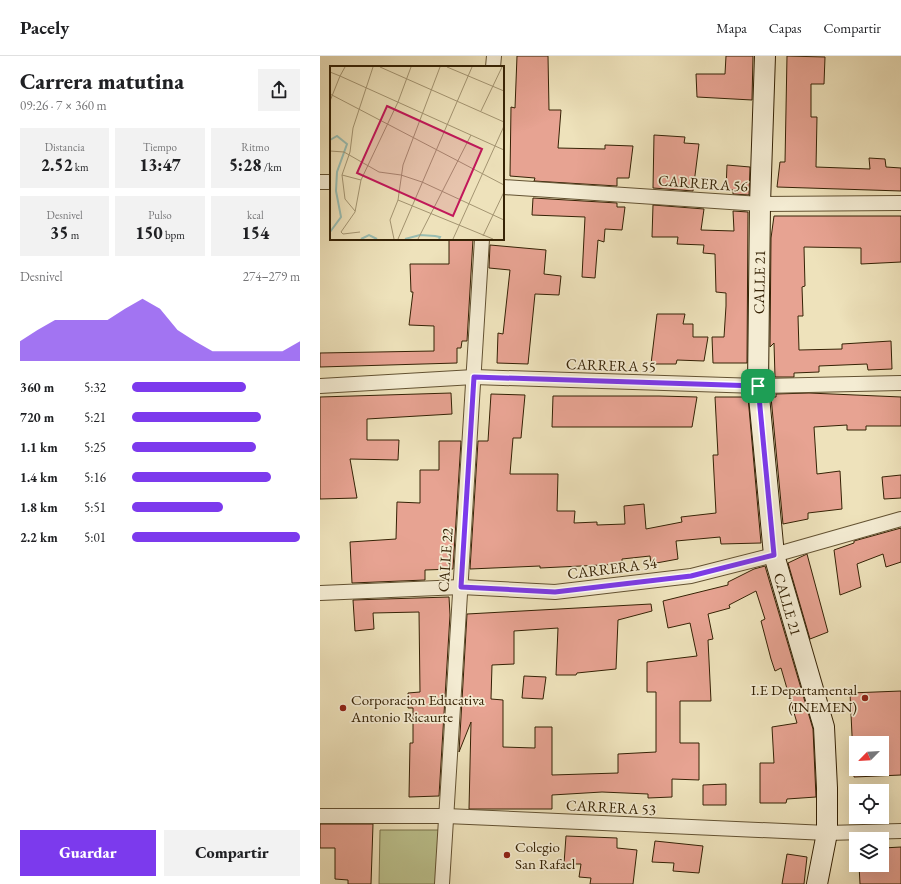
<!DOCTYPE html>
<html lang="es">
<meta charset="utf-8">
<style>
body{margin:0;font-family:"EB Garamond",serif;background:#f2f2f2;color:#202124;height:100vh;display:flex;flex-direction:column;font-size:15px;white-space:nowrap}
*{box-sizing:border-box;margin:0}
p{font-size:13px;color:#757577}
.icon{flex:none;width:22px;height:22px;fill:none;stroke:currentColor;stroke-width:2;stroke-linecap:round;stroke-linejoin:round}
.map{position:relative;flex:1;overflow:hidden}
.sheet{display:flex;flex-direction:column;background:#fff;width:320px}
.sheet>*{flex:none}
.needle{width:26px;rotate:246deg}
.fabs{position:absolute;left:529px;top:680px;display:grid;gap:8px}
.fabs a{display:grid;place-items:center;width:40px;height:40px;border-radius:0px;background:#fff;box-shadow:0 4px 16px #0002;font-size:20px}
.pin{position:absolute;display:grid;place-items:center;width:34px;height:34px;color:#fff;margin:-17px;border-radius:8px;box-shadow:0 2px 6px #0006}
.round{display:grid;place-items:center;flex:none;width:42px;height:42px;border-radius:0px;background:#f2f2f2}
.summary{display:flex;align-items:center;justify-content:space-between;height:68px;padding:0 20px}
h1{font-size:22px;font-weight:800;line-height:30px}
.stats{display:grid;grid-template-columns:repeat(3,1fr);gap:6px;height:68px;padding:4px 20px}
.stats div{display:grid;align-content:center;border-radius:0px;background:#f2f2f2;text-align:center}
.stats b{font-size:17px;font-weight:800}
.stats small{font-size:11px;font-weight:400}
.stats p{font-size:11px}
.chart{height:112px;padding:8px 20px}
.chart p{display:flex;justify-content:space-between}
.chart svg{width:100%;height:72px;margin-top:4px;fill:#7c3aed;opacity:.7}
.cta{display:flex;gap:8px;margin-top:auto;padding:8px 20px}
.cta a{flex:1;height:46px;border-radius:0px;background:#7c3aed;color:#fff;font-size:16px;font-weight:800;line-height:46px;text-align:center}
.cta a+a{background:#f2f2f2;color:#202124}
ul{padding:0 20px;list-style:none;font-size:13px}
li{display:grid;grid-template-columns:64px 48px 1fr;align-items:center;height:30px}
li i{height:10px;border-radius:5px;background:#7c3aed}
header{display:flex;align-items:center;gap:24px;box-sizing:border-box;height:56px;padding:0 20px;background:#fff;border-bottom:1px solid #e0e0e0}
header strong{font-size:19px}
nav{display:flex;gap:22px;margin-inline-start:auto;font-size:14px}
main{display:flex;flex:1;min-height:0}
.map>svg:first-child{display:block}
.green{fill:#bcc28e;stroke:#78724a}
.building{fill:#e7a392;stroke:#352205;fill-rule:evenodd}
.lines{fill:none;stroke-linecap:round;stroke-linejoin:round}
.street-casing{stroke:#635232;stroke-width:16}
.secondary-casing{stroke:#352205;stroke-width:22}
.street{stroke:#f4ecd3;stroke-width:14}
.secondary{stroke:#f4ecd3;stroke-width:20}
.route-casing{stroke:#fff;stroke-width:8}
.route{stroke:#7c3aed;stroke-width:5}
.poi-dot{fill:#8f2418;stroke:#f4ecd3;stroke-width:1.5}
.labels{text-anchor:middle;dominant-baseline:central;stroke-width:3.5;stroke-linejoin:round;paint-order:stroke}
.street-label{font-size:15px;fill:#352205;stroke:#f4ecd3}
.poi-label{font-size:15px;fill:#352205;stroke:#f4ecd3;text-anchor:start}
.inset-river{fill:none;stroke:#99bdb2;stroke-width:2}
.inset-road{fill:none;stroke:#a49572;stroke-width:1}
.view{fill:#c2185b;fill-opacity:0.15;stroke:#c2185b;stroke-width:2}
.inset-edge{fill:none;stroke:#352205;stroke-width:2}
</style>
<header>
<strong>Pacely</strong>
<nav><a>Mapa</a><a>Capas</a><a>Compartir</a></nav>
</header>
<main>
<section class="sheet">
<div class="summary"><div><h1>Carrera matutina</h1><p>09:26 · 7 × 360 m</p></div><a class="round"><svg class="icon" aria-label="share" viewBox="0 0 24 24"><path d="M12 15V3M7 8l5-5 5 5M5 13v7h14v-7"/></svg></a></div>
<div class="stats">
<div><p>Distancia</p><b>2.52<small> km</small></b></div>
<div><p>Tiempo</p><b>13:47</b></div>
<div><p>Ritmo</p><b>5:28<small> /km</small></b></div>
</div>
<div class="stats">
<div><p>Desnivel</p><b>35<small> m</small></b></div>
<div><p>Pulso</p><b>150<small> bpm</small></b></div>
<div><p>kcal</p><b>154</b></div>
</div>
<div class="chart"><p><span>Desnivel</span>274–279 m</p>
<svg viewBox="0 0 160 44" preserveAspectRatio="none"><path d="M0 44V32L10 25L20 19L30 19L40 19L50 19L60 12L70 6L80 12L90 25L100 32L110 38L120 38L130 38L140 38L150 38L160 32V44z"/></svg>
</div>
<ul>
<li><b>360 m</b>5:32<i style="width:68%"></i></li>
<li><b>720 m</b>5:21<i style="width:77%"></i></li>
<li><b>1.1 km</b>5:25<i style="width:74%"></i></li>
<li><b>1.4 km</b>5:16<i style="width:83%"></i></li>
<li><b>1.8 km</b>5:51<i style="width:54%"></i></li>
<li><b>2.2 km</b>5:01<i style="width:100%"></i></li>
</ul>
<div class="cta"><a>Guardar</a><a>Compartir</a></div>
</section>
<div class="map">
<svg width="581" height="828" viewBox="0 0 581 828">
<rect width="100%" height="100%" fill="#eee2bb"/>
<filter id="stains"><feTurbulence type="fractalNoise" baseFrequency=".005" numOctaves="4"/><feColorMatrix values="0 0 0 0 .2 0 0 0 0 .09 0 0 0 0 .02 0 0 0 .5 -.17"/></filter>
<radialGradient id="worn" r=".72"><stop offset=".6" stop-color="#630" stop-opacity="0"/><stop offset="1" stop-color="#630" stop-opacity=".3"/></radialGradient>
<polygon class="green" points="60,774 125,774 117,828 59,828"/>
<g class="building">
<polygon points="197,0 228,0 229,54 241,54 238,92 285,93 285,89 313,90 309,122 297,122 297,130 214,125 215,122 190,120 191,51 195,52"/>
<polygon points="406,0 433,0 432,44 377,41 376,18 405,18"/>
<polygon points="467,0 505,1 504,28 491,28 491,61 497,61 496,111 550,113 549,102 565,103 566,111 581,112 581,135 457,131 460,106 465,106"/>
<polygon points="334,79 365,81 364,87 379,88 373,135 333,132"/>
<polygon points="407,109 430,111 429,139 413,138 413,134 406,133"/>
<polygon points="213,142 297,147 297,151 305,151 302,174 285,173 284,186 278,184 275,222 262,221 265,161 212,159"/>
<polygon points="333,149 384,153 381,174 414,175 413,155 428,156 427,307 393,307 392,281 404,281 406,250 406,237 396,236 395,198 383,197 384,189 357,188 358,181 332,181"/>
<polygon points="454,160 581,160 581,206 541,208 541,192 484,191 485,230 482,231 483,260 478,260 479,294 522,293 522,288 571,285 572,313 548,314 547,308 499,310 499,316 474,317 474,321 455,321 454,287 450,291 451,182"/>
<polygon points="129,183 153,183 147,285 142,285 141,292 137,292 137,307 0,311 0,297 114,295 114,270 89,269 93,236 91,236 90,208 129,208"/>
<polygon points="170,189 226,194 224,218 241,220 239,239 215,238 208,308 177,307 178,277 183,278 190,214 169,212"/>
<polygon points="337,258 365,258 363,268 373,268 373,281 388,281 384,305 357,304 356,308 331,308"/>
<polygon points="131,337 132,358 47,363 47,384 79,384 78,404 30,403 37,442 0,443 0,341"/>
<polygon points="489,337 581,341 581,370 546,370 546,374 527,374 527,369 494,371 497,418 520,415 522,453 488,457 488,463 463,468 451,341 456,341 456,338"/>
<polygon points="171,338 205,339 201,382 193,382 190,418 238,418 237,455 255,455 254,467 277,466 277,469 305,468 304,450 324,448 326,473 362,466 361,461 396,457 393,399 398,399 395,341 428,341 441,487 401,488 400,481 356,485 358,503 331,508 330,500 302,503 302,508 220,512 220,510 150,513 158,385 168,385"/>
<polygon points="233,340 339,340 377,341 372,371 232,371"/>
<polygon points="119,385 141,385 133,513 105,514 105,524 32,527 30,486 76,483 77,446 100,447 100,414 119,414"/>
<polygon points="581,419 581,442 564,443 562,421"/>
<polygon points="581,472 581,506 566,511 563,498 537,508 541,531 520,539 514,494 534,487 534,485"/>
<polygon points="487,498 508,576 490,583 468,507"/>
<polygon points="445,510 493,673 496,741 467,743 466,747 440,747 440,707 454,707 452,671 477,667 461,612 455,615 451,603 441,565 445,563 436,535 409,549 410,552 388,558 393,583 388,584 391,645 360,645 360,687 379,687 379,724 352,723 352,741 328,742 328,738 282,736 232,739 232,753 149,753 151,666 139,696 147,558 331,548 332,555 298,564 296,613 257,617 256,619 236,619 238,572 194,575 194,608 172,609 171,643 183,644 183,691 215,692 215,671 232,671 232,719 298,717 298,698 336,696 336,636 327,636 327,606 377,600 370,567 348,572 343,545 408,529 408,526 434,513"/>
<polygon points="129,541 130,559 119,740 89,741 90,687 93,687 93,652 88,652 88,637 100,636 99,556 53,557 54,573 35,575 33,544"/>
<polygon points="204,620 226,621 223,643 202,642"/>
<path d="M 581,635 L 581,719 L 534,721 L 530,637 ZM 536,687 L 562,687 L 562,713 L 536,713 Z"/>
<polygon points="406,728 406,749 383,749 383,729"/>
<polygon points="0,768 53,768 51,828 28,828 28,824 15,823 15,792 0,792"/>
<polygon points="246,780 297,782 297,792 317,794 313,828 270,828 271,822 259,821 261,808 244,808"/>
<polygon points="335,785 383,790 379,817 353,815 354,807 332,806"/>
<polygon points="581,791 581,828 540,828 539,809 564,809 563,792"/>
<polygon points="467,798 487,801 484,828 462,828"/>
</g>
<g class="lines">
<g class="street-casing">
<g id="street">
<polyline points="173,11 174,0"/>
<polyline points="0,126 11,126"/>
<polyline points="183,131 440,148 581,147"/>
<polyline points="0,330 154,321 438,330 581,327"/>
<polyline points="0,537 141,531 235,536 371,520 454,499 581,463"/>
<polyline points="0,760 126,760 507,777 581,775"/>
<polyline points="122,828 162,183"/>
</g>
</g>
<g class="secondary-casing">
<g id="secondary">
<path id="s1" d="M 445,0 L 440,148 L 438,330 L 454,499 L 504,671 L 507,732 L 507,777 L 497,828"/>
</g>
</g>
<use href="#street" class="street"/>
<use href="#secondary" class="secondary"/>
</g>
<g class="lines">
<g class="route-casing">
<polygon id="route" points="154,321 438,330 454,499 371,520 235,536 141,531"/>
</g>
<use href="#route" class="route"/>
</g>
<g class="poi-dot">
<circle cx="545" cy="642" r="4"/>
<circle cx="23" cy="652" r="4"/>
<circle cx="187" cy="799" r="4"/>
</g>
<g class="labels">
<g class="street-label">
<text transform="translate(383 127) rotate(4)">CARRERA 56</text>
<text transform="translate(439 226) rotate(-89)">CALLE 21</text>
<text transform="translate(291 309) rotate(2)">CARRERA 55</text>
<text transform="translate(125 504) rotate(-86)">CALLE 22</text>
<text transform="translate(292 512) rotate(-7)">CARRERA 54</text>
<text stroke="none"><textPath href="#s1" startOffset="551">CALLE 21</textPath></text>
<text transform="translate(291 751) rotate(3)">CARRERA 53</text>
</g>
<g class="poi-label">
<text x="537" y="633" text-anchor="end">I.E Departamental<tspan x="537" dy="17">(INEMEN)</tspan></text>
<text x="31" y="643">Corporacion Educativa<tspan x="31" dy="17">Antonio Ricaurte</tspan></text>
<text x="195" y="790">Colegio<tspan x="195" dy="17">San Rafael</tspan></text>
</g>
</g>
<g transform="translate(10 10)">
<rect width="174" height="174" fill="#eee2bb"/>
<path class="inset-river" d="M 0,74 L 7,70 L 17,78 L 7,106 L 6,125 L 11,151 L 0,166M 31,173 L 39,169 L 47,173M 75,173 L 90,169 L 105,170 L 110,171 L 109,173"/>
<path class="inset-road" d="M 15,1 L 10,10 L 174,84M 50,1 L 174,56M 117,1 L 174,25M 0,6 L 10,10 L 0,35M 0,28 L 174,119M 151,45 L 172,1M 0,85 L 14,86 L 49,106 L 71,109 L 92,116 L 174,154M 12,109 L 31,114M 68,134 L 163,173M 25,145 L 15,133 L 12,109 L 20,86 L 23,62 L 43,1M 30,166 L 13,168 L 11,166 L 25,146 L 31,114 L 68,36 L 81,1M 153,170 L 174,126M 64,173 L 60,154 L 68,134 L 73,99 L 110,1M 68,173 L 142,1M 88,173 L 141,69M 123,173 L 174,60"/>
<path class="view" d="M 57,40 L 152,83 L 123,150 L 27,107 Z"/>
<rect width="174" height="174" class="inset-edge"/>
</g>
<rect width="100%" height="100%" filter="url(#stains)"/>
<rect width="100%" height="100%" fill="url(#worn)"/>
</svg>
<div class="fabs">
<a><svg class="needle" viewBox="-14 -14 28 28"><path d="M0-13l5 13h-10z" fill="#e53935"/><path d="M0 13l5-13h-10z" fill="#757577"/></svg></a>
<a><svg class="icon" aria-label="locate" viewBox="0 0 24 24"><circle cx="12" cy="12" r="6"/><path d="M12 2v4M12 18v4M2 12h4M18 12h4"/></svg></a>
<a><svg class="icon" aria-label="layers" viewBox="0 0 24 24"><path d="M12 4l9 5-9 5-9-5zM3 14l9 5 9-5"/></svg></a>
</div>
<div class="pin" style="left:438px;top:330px;background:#1e9e55"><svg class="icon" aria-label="arrive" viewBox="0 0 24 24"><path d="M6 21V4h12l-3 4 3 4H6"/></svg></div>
</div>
</main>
